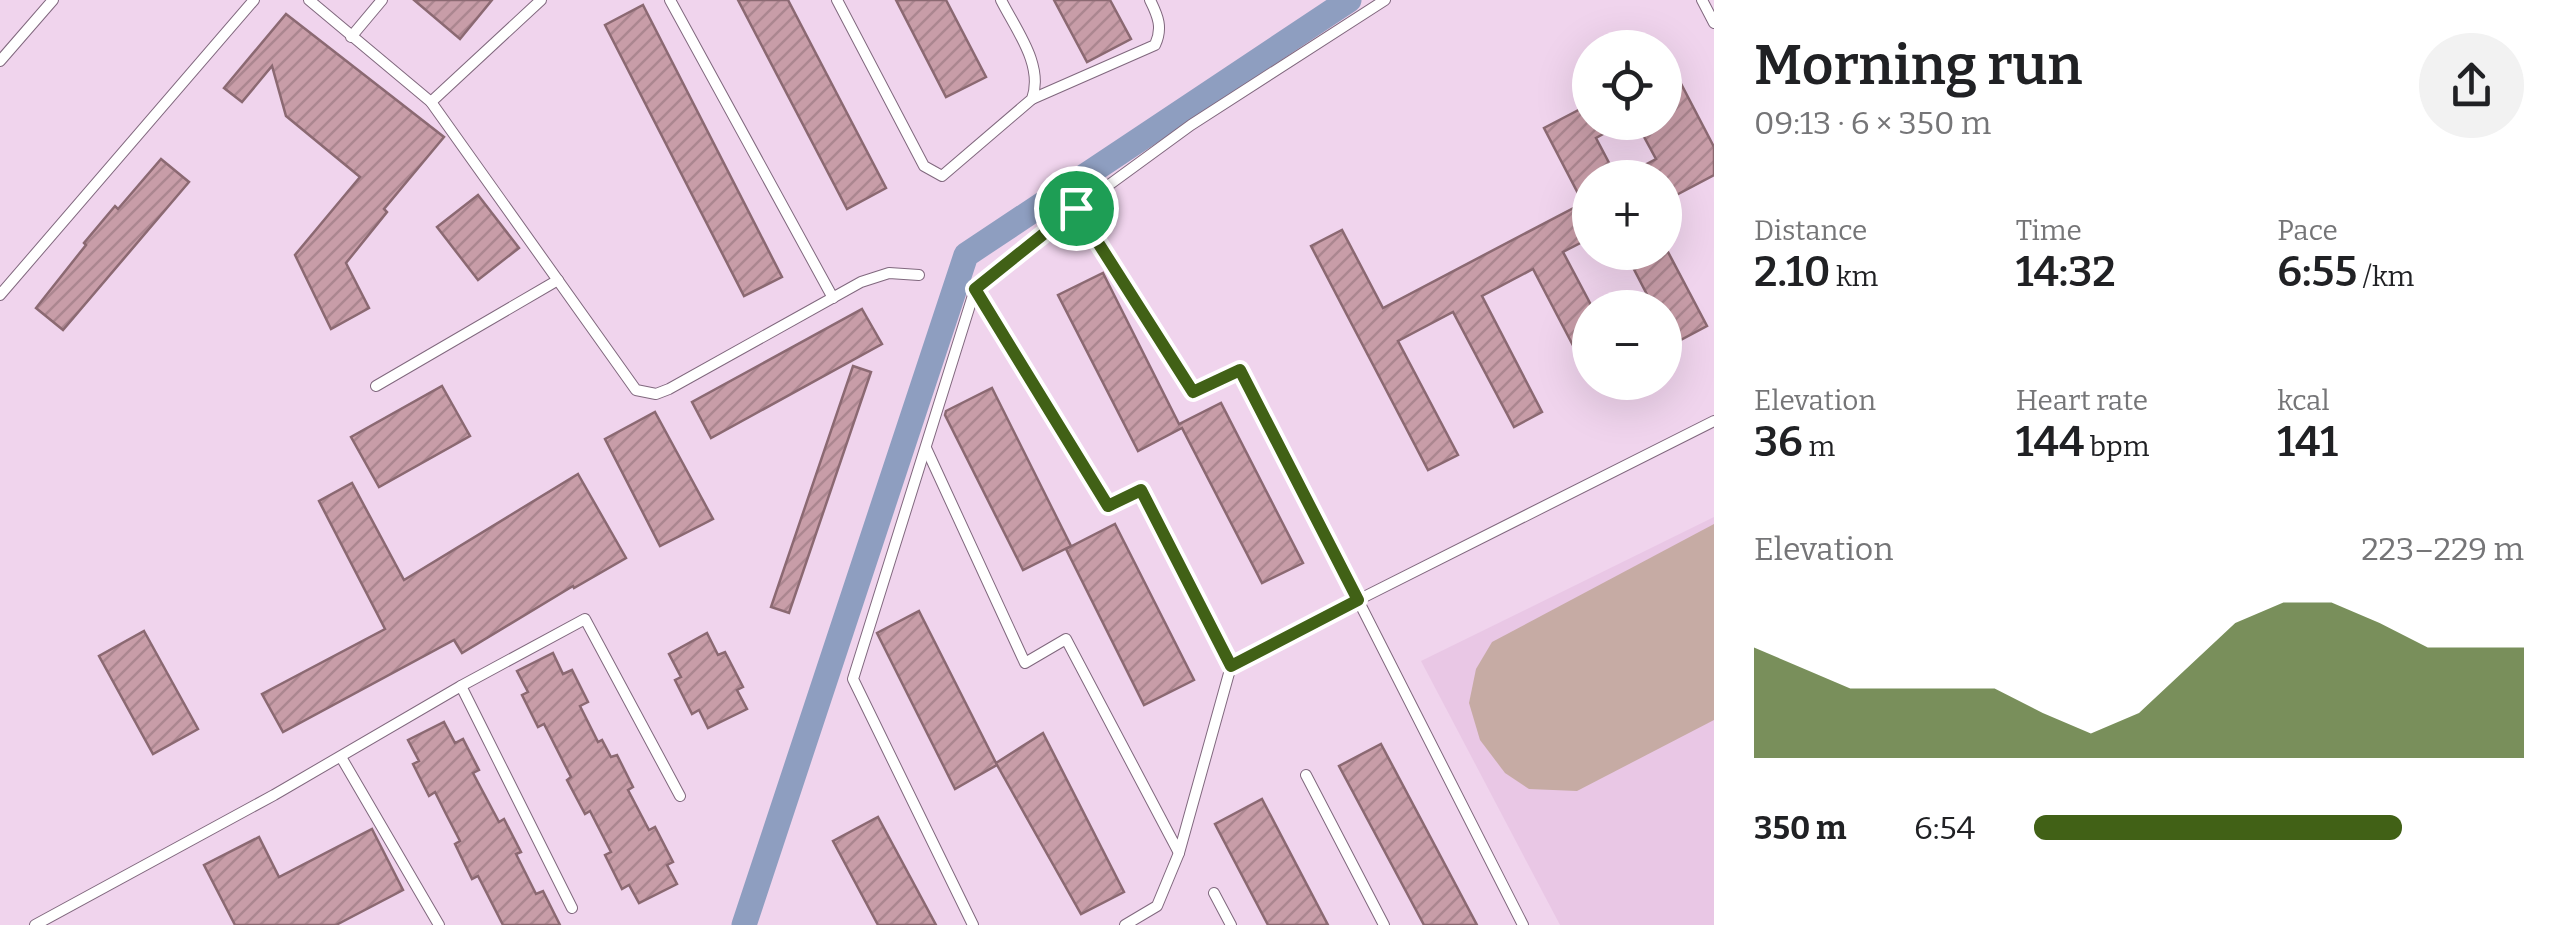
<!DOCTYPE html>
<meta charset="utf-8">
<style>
body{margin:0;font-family:Bitter,serif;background:#f2f2f2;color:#202124;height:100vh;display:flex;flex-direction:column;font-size:38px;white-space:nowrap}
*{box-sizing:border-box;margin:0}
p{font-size:32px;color:#757577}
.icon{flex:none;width:55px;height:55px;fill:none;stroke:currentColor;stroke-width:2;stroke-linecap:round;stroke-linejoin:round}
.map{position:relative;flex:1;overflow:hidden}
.panel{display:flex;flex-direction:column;background:#fff;width:850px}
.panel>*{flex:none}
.fabs{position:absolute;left:1572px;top:30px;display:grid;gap:20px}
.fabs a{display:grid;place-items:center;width:110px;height:110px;border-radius:50%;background:#fff;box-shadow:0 10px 40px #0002;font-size:50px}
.pin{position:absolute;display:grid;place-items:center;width:85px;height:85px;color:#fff;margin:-42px;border:5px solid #fff;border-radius:50%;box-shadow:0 2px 10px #0007}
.round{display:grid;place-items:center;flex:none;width:105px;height:105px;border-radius:52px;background:#f2f2f2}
.headline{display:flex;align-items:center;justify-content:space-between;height:170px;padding:0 40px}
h1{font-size:55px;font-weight:600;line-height:75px}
.figures{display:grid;grid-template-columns:repeat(3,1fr);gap:15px;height:170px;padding:10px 40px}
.figures div{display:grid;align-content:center}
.figures b{font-size:42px;font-weight:600}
.figures small{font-size:28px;font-weight:400}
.figures p{font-size:28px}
.chart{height:280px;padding:20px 40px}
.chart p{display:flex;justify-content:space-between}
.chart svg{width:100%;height:180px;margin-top:10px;fill:#416116;opacity:.7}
ul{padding:0 40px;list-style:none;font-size:32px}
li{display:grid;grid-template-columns:160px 120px 1fr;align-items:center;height:75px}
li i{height:25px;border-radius:12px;background:#416116}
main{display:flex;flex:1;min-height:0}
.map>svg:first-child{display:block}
.built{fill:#e9c7e5}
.park{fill:#c6aba4}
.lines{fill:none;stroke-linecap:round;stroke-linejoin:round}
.canal{stroke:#8e9ec0;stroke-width:25}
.building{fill:url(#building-hatch);stroke:#8b6972;stroke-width:2.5}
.lane-casing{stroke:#80687e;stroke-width:12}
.lane{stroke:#fff;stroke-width:10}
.route-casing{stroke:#fff;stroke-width:20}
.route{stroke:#416116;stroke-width:12}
</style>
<main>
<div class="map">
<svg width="1714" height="925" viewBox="0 0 1714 925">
<defs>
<pattern id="building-hatch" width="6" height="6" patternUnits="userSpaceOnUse" patternTransform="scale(2.5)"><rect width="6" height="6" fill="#c89da8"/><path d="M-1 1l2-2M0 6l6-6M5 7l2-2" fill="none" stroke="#ab8690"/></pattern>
</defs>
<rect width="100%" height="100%" fill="#f0d4ed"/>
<polygon class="built" points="1714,517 1714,925 1560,925 1421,661"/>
<polygon class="park" points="1714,524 1714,720 1577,791 1529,789 1505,773 1480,740 1469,703 1476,669 1492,642"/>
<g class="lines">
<polyline class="canal" points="744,925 966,255 1349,0"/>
</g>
<g class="building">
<polygon points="414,0 492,0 460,39"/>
<polygon points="738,0 788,0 886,188 847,209"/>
<polygon points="896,0 946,0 986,77 946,97"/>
<polygon points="1054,0 1110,0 1131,39 1087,62"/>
<polygon points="643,5 782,277 744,296 605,25"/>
<polygon points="286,14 444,137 384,209 387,212 346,263 369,308 331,329 295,255 360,177 286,116 272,66 242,102 224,88"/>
<polygon points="1665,53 1714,147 1714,175 1665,201 1665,178 1620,178 1656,159 1636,122 1665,122"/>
<polygon points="1590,104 1590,122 1625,122 1596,138 1617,178 1590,178 1590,238 1563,252 1590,303 1590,378 1533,269 1482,296 1542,412 1514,427 1453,312 1398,341 1458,455 1428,470 1311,246 1342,230 1383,308 1583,203 1544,128"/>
<polygon points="161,159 189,182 63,330 36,308 86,245 84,243 115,206 118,209"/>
<polygon points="478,195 519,248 478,280 437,227"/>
<polygon points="1625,252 1668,252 1707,326 1673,344 1665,329 1665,308 1654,308"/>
<polygon points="1103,273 1179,424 1221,403 1303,563 1262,583 1182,428 1138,451 1058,295"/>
<polygon points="862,309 882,344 711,438 692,402"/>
<polygon points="853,366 871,372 789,613 771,607"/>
<polygon points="442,386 470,436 379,487 351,437"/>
<polygon points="992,388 1071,546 1023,570 945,415 946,411"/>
<polygon points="655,412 713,519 660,546 605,439"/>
<polygon points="578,474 626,558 574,588 573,586 462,653 454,640 283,732 262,694 385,629 319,501 352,483 404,580"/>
<polygon points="1115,524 1194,680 1144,705 1066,549"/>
<polygon points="919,611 996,763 1043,733 1124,892 1081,914 997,765 955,789 877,633"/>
<polygon points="144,631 198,729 153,754 99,656"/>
<polygon points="707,633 718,655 725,652 743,687 737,690 747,709 708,728 699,710 692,714 675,680 681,677 669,654"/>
<polygon points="553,653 563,674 572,670 588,702 580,706 598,742 602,740 611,757 617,755 633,787 628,790 649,830 655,827 673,862 667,865 677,884 639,903 629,885 622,889 605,855 611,852 590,811 585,814 567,780 571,777 544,724 538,727 522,695 528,692 517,671"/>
<polygon points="444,722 455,743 463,739 479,770 473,773 499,822 504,819 521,852 516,854 536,894 543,891 560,925 503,925 478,876 472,879 455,844 460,841 446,814 435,792 429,796 413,764 419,761 408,740"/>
<polygon points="1381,744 1477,925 1424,925 1339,766"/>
<polygon points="1262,799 1328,925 1268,925 1215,824"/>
<polygon points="878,817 936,925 878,925 833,841"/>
<polygon points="372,829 403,890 336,925 235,925 204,865 259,837 279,877"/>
</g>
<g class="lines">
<g class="lane-casing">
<g id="lane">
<polyline points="309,0 431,102 636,390 656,394 669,389 861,282 889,273 919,275"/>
<polyline points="670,0 833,298"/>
<path d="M 837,0 L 924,166 L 942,176 L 1032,99 C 1044,65 1016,30 1001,0"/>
<polyline points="1702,0 1714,23"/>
<polyline points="351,37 382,0"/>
<polyline points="0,61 53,0"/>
<path d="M 1032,99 L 1155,45 C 1163,28 1158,16 1150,0"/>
<polyline points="431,102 541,0"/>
<polyline points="1076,209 1193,392 1240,370 1358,600 1714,421"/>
<polyline points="975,289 1109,507 1141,490 1231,666 1358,600 1523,925"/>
<polyline points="0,295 254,0"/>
<polyline points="376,386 558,280"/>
<polyline points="926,448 1025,663 1066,639 1179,853 1231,666"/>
<polyline points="461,686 572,908"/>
<polyline points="341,757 439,925"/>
<polyline points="1306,775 1384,925"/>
<polyline points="1214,893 1231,925"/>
<polyline points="35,925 274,795 461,686 585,619 680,796"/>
<polyline points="973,925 853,679 975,289 1076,209 1191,125 1385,0"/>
<polyline points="1125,925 1157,906 1179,853"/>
</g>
</g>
<use href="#lane" class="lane"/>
</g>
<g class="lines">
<g class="route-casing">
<polygon id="route" points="1076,208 1193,392 1240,370 1358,600 1231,666 1141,490 1108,506 975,289"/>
</g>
<use href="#route" class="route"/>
</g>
</svg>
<div class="fabs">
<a><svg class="icon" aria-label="locate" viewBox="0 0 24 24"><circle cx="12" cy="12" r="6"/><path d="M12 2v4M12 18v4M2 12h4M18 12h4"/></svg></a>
<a>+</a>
<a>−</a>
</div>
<div class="pin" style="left:1076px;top:208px;background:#1e9e55"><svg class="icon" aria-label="arrive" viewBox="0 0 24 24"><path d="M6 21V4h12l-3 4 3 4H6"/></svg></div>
</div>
<section class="panel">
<div class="headline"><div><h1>Morning run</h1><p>09:13 · 6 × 350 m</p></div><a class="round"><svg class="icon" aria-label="share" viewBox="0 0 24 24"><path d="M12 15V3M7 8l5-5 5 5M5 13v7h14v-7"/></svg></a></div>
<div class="figures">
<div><p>Distance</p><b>2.10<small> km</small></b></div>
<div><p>Time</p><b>14:32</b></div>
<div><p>Pace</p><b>6:55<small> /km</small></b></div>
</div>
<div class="figures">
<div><p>Elevation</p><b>36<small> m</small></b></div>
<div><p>Heart rate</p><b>144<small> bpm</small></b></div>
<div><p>kcal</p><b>141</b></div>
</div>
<div class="chart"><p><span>Elevation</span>223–229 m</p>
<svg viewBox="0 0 160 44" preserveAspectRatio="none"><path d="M0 44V17L10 22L20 27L30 27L40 27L50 27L60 33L70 38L80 33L90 22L100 11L110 6L120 6L130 11L140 17L150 17L160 17V44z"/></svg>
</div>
<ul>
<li><b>350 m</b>6:54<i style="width:75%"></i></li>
</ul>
</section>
</main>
